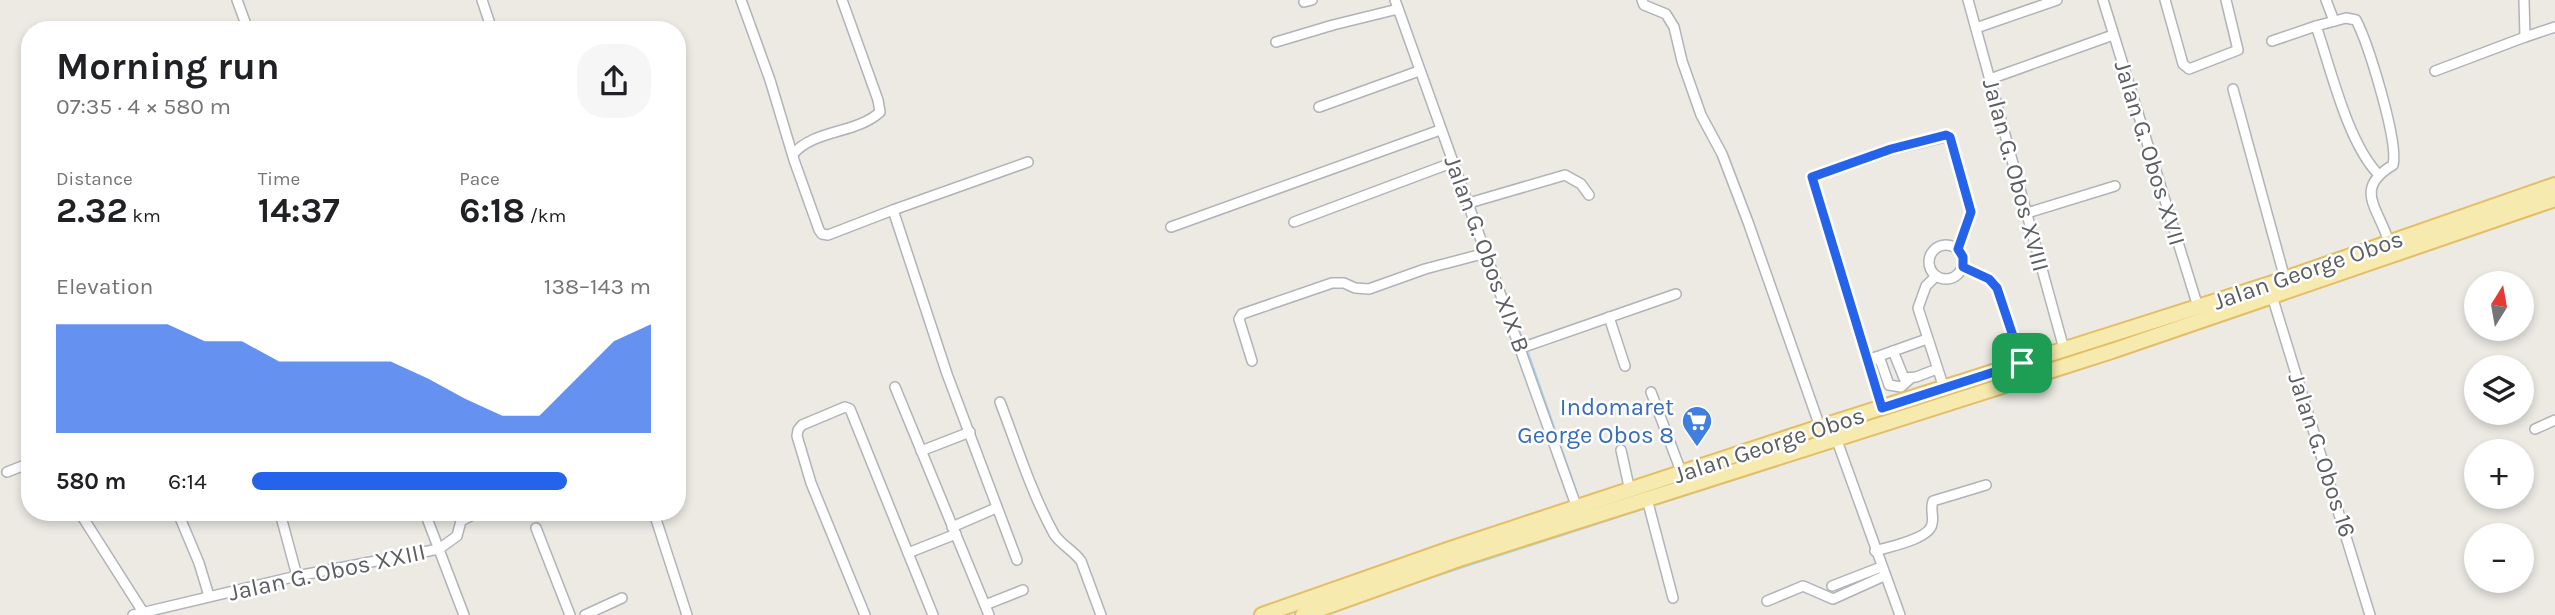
<!DOCTYPE html>
<meta charset="utf-8">
<style>
body{margin:0;font-family:Karla,sans-serif;background:#f6f6f6;color:#202124;height:100vh;display:flex;flex-direction:column;font-size:26px;white-space:nowrap}
*{box-sizing:border-box;margin:0}
p{font-size:23px;color:#757577}
.icon{flex:none;width:38px;height:38px;fill:none;stroke:currentColor;stroke-width:2;stroke-linecap:round;stroke-linejoin:round}
.map{position:relative;flex:1;overflow:hidden}
.details{position:absolute;left:21px;top:21px;width:665px;height:500px;display:flex;flex-direction:column;background:#fff;border-radius:28px;box-shadow:0 4px 10px #0003}
.details>*{flex:none}
.needle{width:46px;rotate:11deg}
.buttons{position:absolute;left:2464px;top:271px;display:grid;gap:14px}
.buttons a{display:grid;place-items:center;width:70px;height:70px;border-radius:50%;background:#fff;box-shadow:0 4px 10px #0003;font-size:35px}
.pin{position:absolute;display:grid;place-items:center;width:60px;height:60px;color:#fff;margin:-30px;border-radius:14px;box-shadow:0 4px 10px #0006}
.round{display:grid;place-items:center;flex:none;width:74px;height:74px;border-radius:28px;background:#f6f6f6}
.headline{display:flex;align-items:center;justify-content:space-between;height:119px;padding:0 35px}
h1{font-size:38px;font-weight:700;line-height:52px}
.figures{display:grid;grid-template-columns:repeat(3,1fr);gap:10px;height:119px;padding:7px 35px}
.figures div{display:grid;align-content:center}
.figures b{font-size:35px;font-weight:700}
.figures small{font-size:19px;font-weight:400}
.figures p{font-size:19px}
.chart{height:196px;padding:14px 35px}
.chart p{display:flex;justify-content:space-between}
.chart svg{width:100%;height:126px;margin-top:7px;fill:#2563eb;opacity:.7}
ul{padding:0 35px;list-style:none;font-size:23px}
li{display:grid;grid-template-columns:112px 84px 1fr;align-items:center;height:52px}
li i{height:18px;border-radius:9px;background:#2563eb}
.map>svg:first-child{display:block}
.lines{fill:none;stroke-linecap:round;stroke-linejoin:round}
.stream{stroke:#a9d6f6;stroke-width:2.5}
.minor-casing{stroke:#b0b3b7;stroke-width:12}
.primary-casing{stroke:#e3be65;stroke-width:18}
.minor{stroke:#fff;stroke-width:9}
.primary{stroke:#f7eaae;stroke-width:14}
.route-casing{stroke:#fff;stroke-width:14}
.route{stroke:#2563eb;stroke-width:9}
.labels{text-anchor:middle;dominant-baseline:central;stroke-width:5;stroke-linejoin:round;paint-order:stroke}
.street-label{font-size:24px;fill:#5b5e62;stroke:#fff}
.shop-label{font-size:24px;fill:#366cbe;stroke:#fff;text-anchor:end}
</style>
<div class="map">
<svg width="2555" height="615" viewBox="0 0 2555 615">
<rect width="100%" height="100%" fill="#eceae3"/>
<g class="lines">
<g class="stream">
<polyline points="2519,190 2555,177"/>
<polyline points="1474,205 1479,222"/>
<polyline points="2290,269 2300,266"/>
<polyline points="2203,298 2276,274"/>
<polyline points="1512,314 1524,343"/>
<polyline points="2130,321 2188,302"/>
<polyline points="1527,350 1579,500 1581,499"/>
<polyline points="1841,445 1915,421"/>
<polyline points="1651,506 1835,447"/>
<polyline points="1404,558 1567,503"/>
<polyline points="1398,588 1645,508"/>
</g>
<g class="minor-casing">
<g id="minor">
<polyline points="237,0 248,30"/>
<polyline points="482,0 492,30"/>
<polyline points="741,0 770,80 794,160 819,230 822,234 828,235 893,210 947,374 1017,560"/>
<polyline points="1395,0 1577,508"/>
<polyline points="1642,0 1644,5 1666,14 1674,27 1682,61 1701,115 1722,154 1748,222 1820,427"/>
<polyline points="1968,0 2064,349"/>
<polyline points="2103,0 2198,307"/>
<polyline points="2165,0 2183,64 2189,69 2238,50 2226,0"/>
<polyline points="2326,0 2334,21"/>
<polyline points="2524,0 2525,37 2555,27"/>
<polyline points="1304,2 1312,0"/>
<polyline points="1976,28 2057,0"/>
<polyline points="2272,41 2316,26"/>
<polyline points="1276,42 1333,25 1398,9"/>
<polyline points="2435,71 2525,37"/>
<polyline points="1990,79 2113,35"/>
<polyline points="2233,89 2285,279"/>
<polyline points="1319,107 1419,71"/>
<path d="M 793,154 C 815,129 856,134 880,112 L 878,100 L 842,0"/>
<path d="M 2378,174 C 2347,141 2331,69 2316,26 L 2346,18 L 2356,20 C 2368,43 2399,142 2393,165 C 2353,189 2378,207 2389,242"/>
<polyline points="1469,203 1565,175 1581,184 1589,195"/>
<polyline points="893,210 1028,162"/>
<polyline points="2027,213 2115,186"/>
<polyline points="1294,222 1454,162"/>
<polyline points="1171,227 1440,130"/>
<circle cx="1946" cy="262" r="17"/>
<polyline points="1963,267 1989,279 1997,288 2022,363"/>
<polyline points="1936,276 1926,286 1918,308 1944,388"/>
<polyline points="2272,296 2370,615"/>
<polyline points="1609,317 1625,366"/>
<polyline points="1521,348 1676,294"/>
<polyline points="1893,351 1904,378 1916,377 1937,369"/>
<polyline points="1876,357 1881,362 1889,385 1901,387 1911,378"/>
<polyline points="1868,360 1927,339"/>
<polyline points="1252,361 1239,319 1242,314 1332,283 1344,283 1355,288 1369,289 1425,269 1486,253"/>
<polyline points="895,387 989,615"/>
<polyline points="1651,392 1682,474"/>
<path d="M 1000,402 C 1017,446 1031,492 1054,534 C 1061,545 1073,550 1081,561 L 1101,615"/>
<polyline points="1882,408 1812,177 1891,150 1949,136 1971,212 1957,249"/>
<polyline points="2535,429 2555,420"/>
<polyline points="1836,438 1900,615"/>
<polyline points="1621,450 1630,491"/>
<polyline points="921,451 970,432"/>
<polyline points="7,472 30,463"/>
<polyline points="1647,499 1673,598"/>
<polyline points="80,513 143,612"/>
<polyline points="178,513 199,563 209,596"/>
<polyline points="280,513 297,576"/>
<polyline points="425,513 464,615"/>
<polyline points="654,513 687,615"/>
<polyline points="952,527 996,508"/>
<polyline points="536,528 570,615"/>
<path d="M 1875,551 C 1888,547 1930,539 1932,524 C 1934,516 1930,509 1933,501 L 1986,485"/>
<polyline points="908,553 956,534"/>
<polyline points="1832,586 1881,567"/>
<polyline points="1767,601 1803,586 1833,599 1884,576"/>
<polyline points="985,605 1023,590"/>
<polyline points="133,615 297,576 439,549 457,536 461,521 471,516"/>
<polyline points="585,615 622,598"/>
<polyline points="865,615 811,483 797,436 798,430 802,425 845,407 850,409 933,615"/>
</g>
</g>
<g class="primary-casing">
<g id="primary">
<polyline points="1262,615 1450,549 1820,427 2270,284 2555,185"/>
<polyline points="1303,615 1462,558 2112,351 2555,199"/>
</g>
</g>
<use href="#minor" class="minor"/>
<use href="#primary" class="primary"/>
</g>
<g class="lines">
<g class="route-casing">
<polygon id="route" points="1946,135 1950,137 1971,212 1958,249 1963,257 1963,267 1989,279 1997,288 2022,363 1882,408 1812,177 1891,149"/>
</g>
<use href="#route" class="route"/>
</g>
<defs>
<g id="supermarket-pin" transform="scale(1.575)"><path d="M0 17L-7.5 6A9.5 9.5 0 1 1 7.5 6Z" fill="#3f7fe0" stroke="#fff"/><path d="M-6-5.5h2.5l.6 2H6L4.5 2H-2.5L-4.4-4H-6ZM-1.5 3.2a1.3 1.3 0 1 0 .1 0ZM3 3.2a1.3 1.3 0 1 0 .1 0Z" fill="#fff"/></g>
</defs>
<g fill-rule="evenodd">
<use href="#supermarket-pin" x="1697" y="421"/>
</g>
<g class="labels">
<g class="street-label">
<text transform="translate(2150 153) rotate(73)">Jalan G. Obos XVII</text>
<text transform="translate(2016 175) rotate(75)">Jalan G. Obos XVIII</text>
<text transform="translate(1487 254) rotate(70)">Jalan G. Obos XIX B</text>
<text transform="translate(2308 270) rotate(-19)">Jalan George Obos</text>
<text transform="translate(1769 445) rotate(-18)">Jalan George Obos</text>
<text transform="translate(2322 455) rotate(72)">Jalan G. Obos 16</text>
<text transform="translate(327 572) rotate(-12)">Jalan G. Obos XXIII</text>
</g>
<g class="shop-label">
<text x="1674" y="407">Indomaret<tspan x="1674" dy="28">George Obos 8</tspan></text>
</g>
</g>
</svg>
<div class="buttons">
<a><svg class="needle" viewBox="-14 -14 28 28"><path d="M0-13l5 13h-10z" fill="#e53935"/><path d="M0 13l5-13h-10z" fill="#757577"/></svg></a>
<a><svg class="icon" aria-label="layers" viewBox="0 0 24 24"><path d="M12 4l9 5-9 5-9-5zM3 14l9 5 9-5"/></svg></a>
<a>+</a>
<a>−</a>
</div>
<div class="pin" style="left:2022px;top:363px;background:#1e9e55"><svg class="icon" aria-label="arrive" viewBox="0 0 24 24"><path d="M6 21V4h12l-3 4 3 4H6"/></svg></div>
<section class="details">
<div class="headline"><div><h1>Morning run</h1><p>07:35 · 4 × 580 m</p></div><a class="round"><svg class="icon" aria-label="share" viewBox="0 0 24 24"><path d="M12 15V3M7 8l5-5 5 5M5 13v7h14v-7"/></svg></a></div>
<div class="figures">
<div><p>Distance</p><b>2.32<small> km</small></b></div>
<div><p>Time</p><b>14:37</b></div>
<div><p>Pace</p><b>6:18<small> /km</small></b></div>
</div>
<div class="chart"><p><span>Elevation</span>138–143 m</p>
<svg viewBox="0 0 160 44" preserveAspectRatio="none"><path d="M0 44V6L10 6L20 6L30 6L40 12L50 12L60 19L70 19L80 19L90 19L100 25L110 32L120 38L130 38L140 25L150 12L160 6V44z"/></svg>
</div>
<ul>
<li><b>580 m</b>6:14<i style="width:79%"></i></li>
</ul>
</section>
</div>
